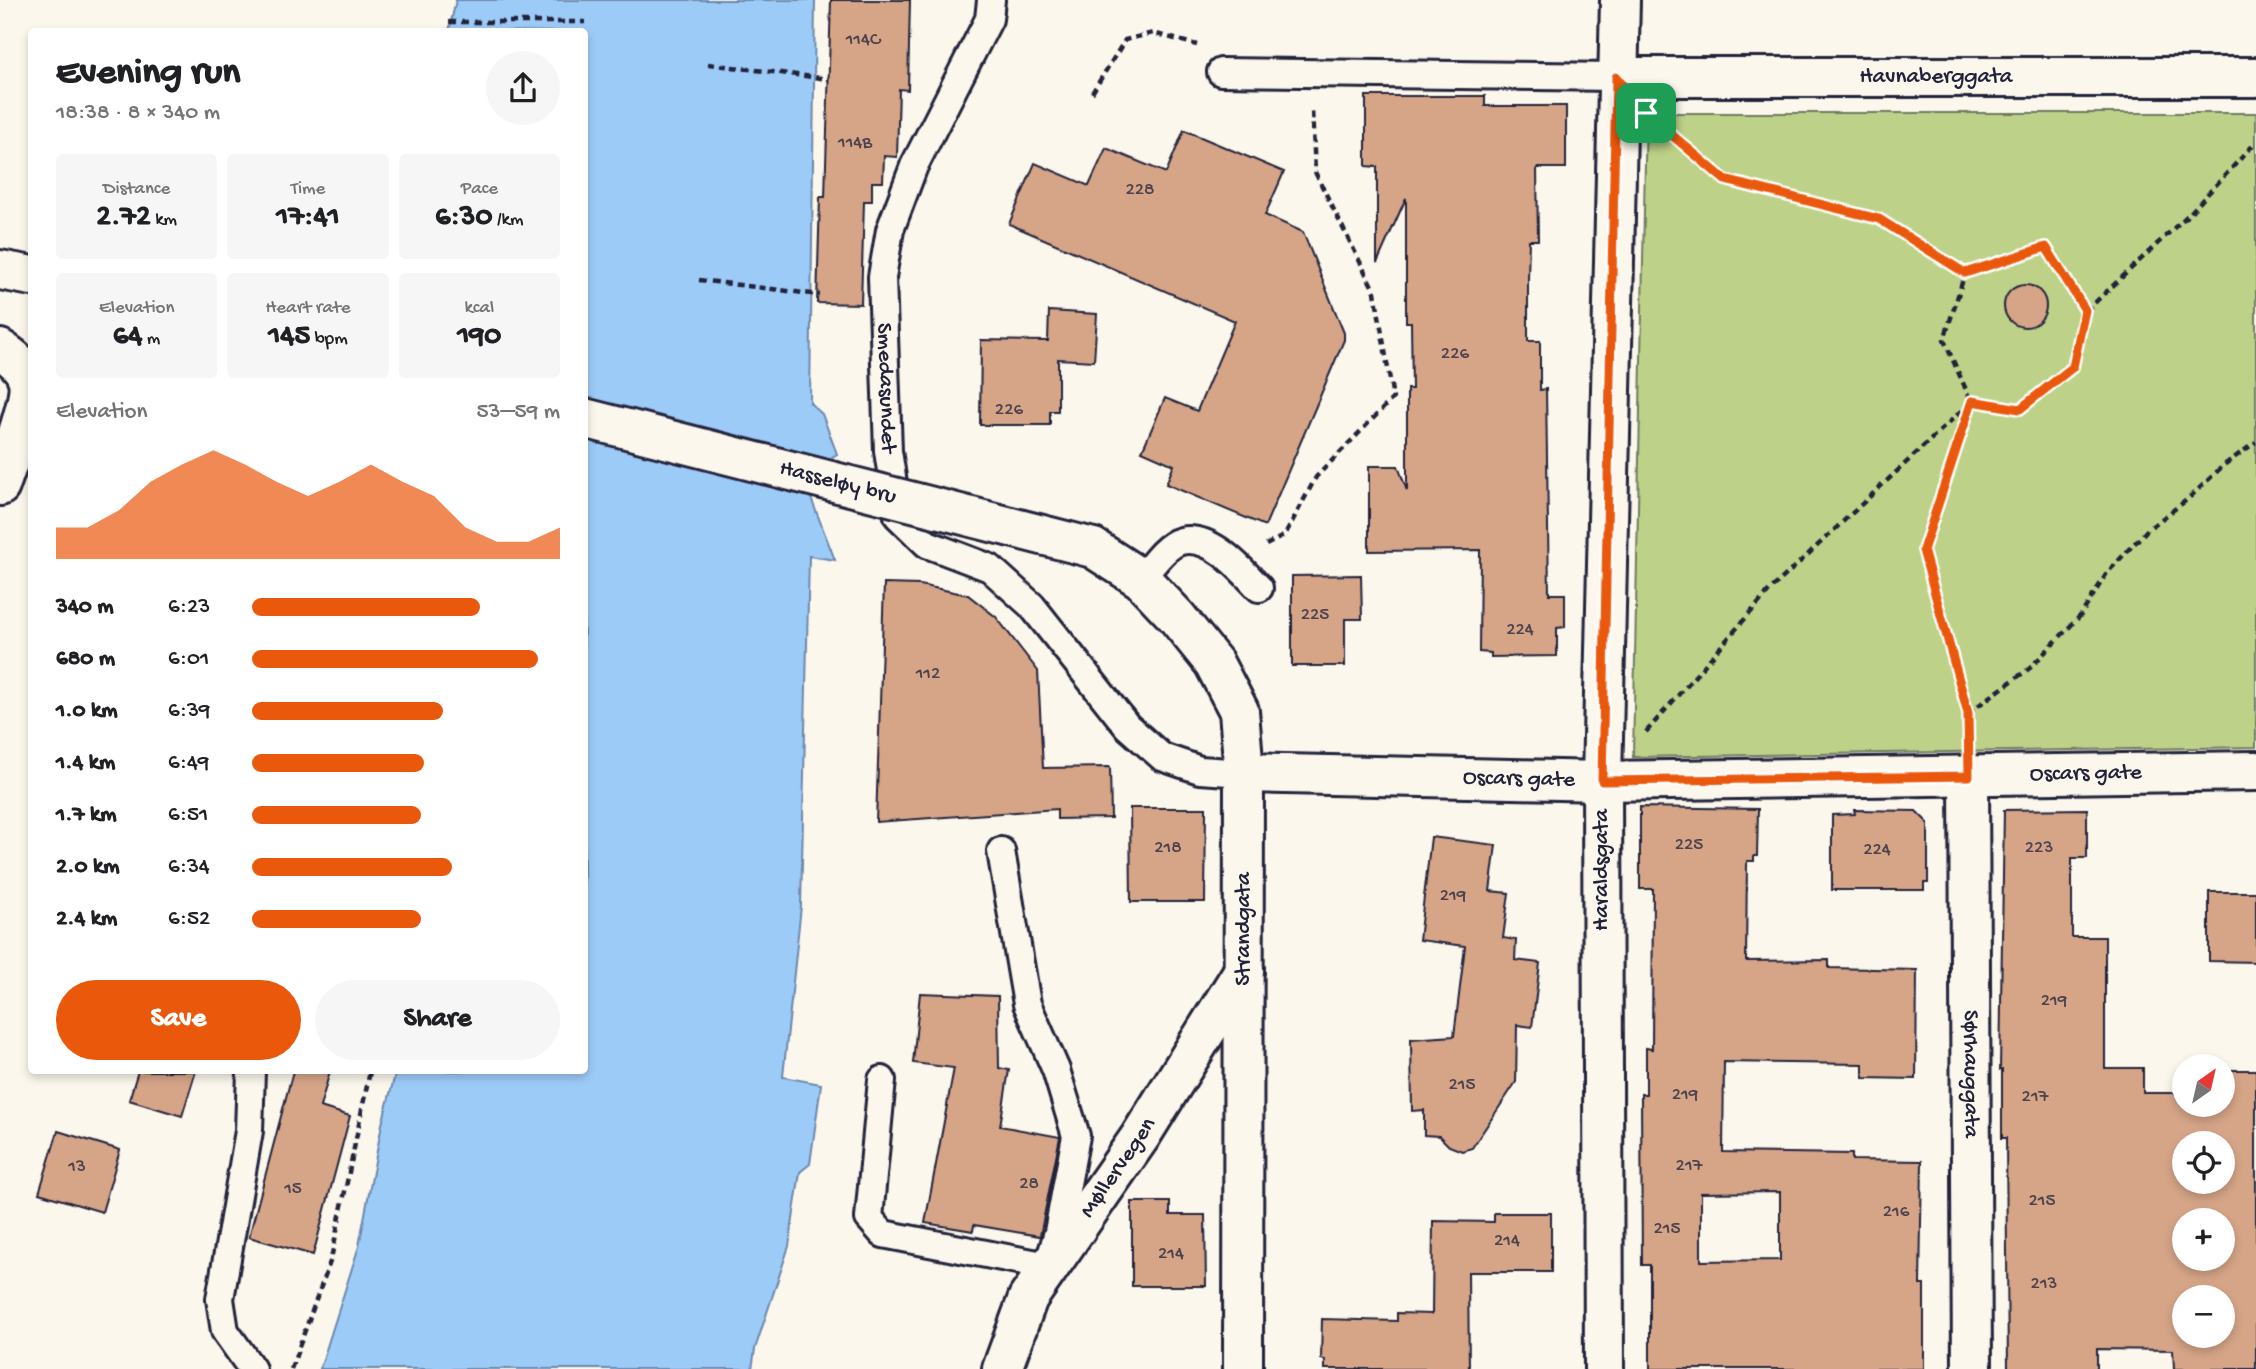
<!DOCTYPE html>
<meta charset="utf-8">
<style>
body{margin:0;font-family:"Gochi Hand",sans-serif;background:#f6f6f6;color:#202124;height:100vh;display:flex;flex-direction:column;font-size:26px;white-space:nowrap}
*{box-sizing:border-box;margin:0}
p{font-size:23px;color:#757577}
.icon{flex:none;width:38px;height:38px;fill:none;stroke:currentColor;stroke-width:2;stroke-linecap:round;stroke-linejoin:round}
.map{position:relative;flex:1;overflow:hidden}
.drawer{position:absolute;left:28px;top:28px;width:560px;height:1046px;display:flex;flex-direction:column;background:#fff;border-radius:7px;box-shadow:0 4px 10px #0003}
.drawer>*{flex:none}
.needle{width:46px;rotate:34deg}
.tools{position:absolute;left:2172px;top:1054px;display:grid;gap:14px}
.tools a{display:grid;place-items:center;width:63px;height:63px;border-radius:50%;background:#fff;box-shadow:0 4px 10px #0003;font-size:35px}
.pin{position:absolute;display:grid;place-items:center;width:60px;height:60px;color:#fff;margin:-30px;border-radius:14px;box-shadow:0 4px 10px #0006}
.round{display:grid;place-items:center;flex:none;width:74px;height:74px;border-radius:37px;background:#f6f6f6}
.summary{display:flex;align-items:center;justify-content:space-between;height:119px;padding:0 28px}
h1{font-size:38px;font-weight:800;line-height:52px}
.metrics{display:grid;grid-template-columns:repeat(3,1fr);gap:10px;height:119px;padding:7px 28px}
.metrics div{display:grid;align-content:center;border-radius:7px;background:#f6f6f6;text-align:center}
.metrics b{font-size:30px;font-weight:800}
.metrics small{font-size:19px;font-weight:400}
.metrics p{font-size:19px}
.chart{height:196px;padding:14px 28px}
.chart p{display:flex;justify-content:space-between}
.chart svg{width:100%;height:126px;margin-top:7px;fill:#ea580c;opacity:.7}
.action{display:flex;gap:14px;margin-top:auto;padding:14px 28px}
.action a{flex:1;height:80px;border-radius:42px;background:#ea580c;color:#fff;font-size:28px;font-weight:800;line-height:80px;text-align:center}
.action a+a{background:#f6f6f6;color:#202124}
ul{padding:0 28px;list-style:none;font-size:23px}
li{display:grid;grid-template-columns:112px 84px 1fr;align-items:center;height:52px}
li i{height:18px;border-radius:9px;background:#ea580c}
.map>svg:first-child{display:block}
.green{fill:#bdd288;stroke:#707a62;stroke-width:2}
.water{fill:#9dcbf8;stroke:#6c87ac;stroke-width:2}
.building{fill:#d6a588;stroke:#22223b;stroke-width:2;fill-rule:evenodd}
.lines{fill:none;stroke-linecap:round;stroke-linejoin:round}
.lane-casing{stroke:#22223b;stroke-width:32}
.street-casing{stroke:#22223b;stroke-width:44}
.secondary-casing{stroke:#22223b;stroke-width:44}
.path{stroke:#22223b;stroke-width:4.5;stroke-dasharray:7 5;stroke-linecap:butt}
.lane{stroke:#fbf7ec;stroke-width:26}
.street{stroke:#fbf7ec;stroke-width:38}
.secondary{stroke:#fbf7ec;stroke-width:38}
.secondary-bridge-casing{stroke:#22223b;stroke-width:44;stroke-linecap:butt}
.secondary-bridge{stroke:#fbf7ec;stroke-width:38}
.route-casing{stroke:#fff;stroke-width:14}
.route{stroke:#ea580c;stroke-width:9}
.labels{text-anchor:middle;dominant-baseline:central;stroke-width:6;stroke-linejoin:round;paint-order:stroke}
.number-label{font-size:19px;fill:#4f434e}
.street-label{font-size:23px;fill:#22223b;stroke:#fbf7ec}
</style>
<div class="map">
<svg width="2256" height="1369" viewBox="0 0 2256 1369">
<rect width="100%" height="100%" fill="#fbf7ec"/>
<filter id="ink" filterUnits="userSpaceOnUse"><feTurbulence type="fractalNoise" baseFrequency=".0143" numOctaves="2"/><feDisplacementMap in="SourceGraphic" scale="14" xChannelSelector="R" yChannelSelector="G"/><feConvolveMatrix kernelMatrix="1 2 1 2 8 2 1 2 1" color-interpolation-filters="sRGB"/></filter>
<g filter="url(#ink)">
<polygon class="green" points="1646,113 2256,113 2256,747 1633,757"/>
<polygon class="water" points="456,0 815,0 810,403 822,414 837,454 802,475 835,560 809,556 801,906 783,1077 821,1084 810,1164 800,1172 789,1246 755,1349 752,1369 320,1369 359,1246 382,1124 396,1071 584,1071 584,32 449,31"/>
<g class="building">
<polygon points="831,0 910,0 908,90 899,89 897,157 884,156 883,182 872,182 872,201 864,201 861,304 817,303 820,197 825,197"/>
<polygon points="1366,96 1485,96 1485,106 1566,106 1566,168 1537,168 1538,240 1529,240 1528,280 1528,341 1540,341 1540,390 1546,389 1549,594 1565,594 1565,627 1557,628 1557,656 1491,657 1491,653 1479,652 1480,550 1369,551 1369,466 1398,466 1407,491 1407,389 1412,389 1411,322 1406,322 1406,198 1377,263 1377,167 1366,166"/>
<polygon points="1184,130 1284,172 1265,215 1303,232 1344,333 1344,340 1265,526 1166,484 1174,465 1142,451 1165,398 1197,411 1235,321 1009,224 1035,163 1089,186 1106,148 1166,173"/>
<circle cx="2025" cy="306" r="21"/>
<polygon points="1049,311 1097,314 1094,361 1058,359 1058,411 1050,411 1050,425 980,425 981,340 1048,341"/>
<polygon points="1361,575 1362,619 1345,619 1345,666 1292,666 1292,576"/>
<polygon points="884,584 920,585 968,595 996,617 1038,671 1043,768 1110,767 1111,818 1057,819 1057,809 876,822"/>
<path d="M 1640,807 L 1758,809 L 1757,856 L 1754,856 L 1754,861 L 1747,861 L 1746,961 L 1829,960 L 1829,968 L 1917,970 L 1916,1079 L 1863,1078 L 1863,1064 L 1724,1062 L 1723,1152 L 1852,1154 L 1852,1160 L 1922,1161 L 1920,1285 L 1924,1285 L 1924,1369 L 1650,1369 L 1650,1265 L 1642,1265 L 1641,1094 L 1646,1094 L 1646,1048 L 1652,1049 L 1653,889 L 1640,889 ZM 1780,1192 L 1780,1260 L 1701,1261 L 1701,1193 Z"/>
<polygon points="1130,808 1206,808 1205,902 1131,902"/>
<path d="M 2087,809 L 2087,858 L 2072,858 L 2072,937 L 2105,937 L 2105,1068 L 2143,1068 L 2143,1093 L 2184,1093 L 2184,1104 L 2222,1104 L 2222,1070 L 2256,1070 L 2256,1369 L 2174,1369 L 2173,1350 L 2097,1349 L 2097,1369 L 2008,1369 L 2006,1138 L 2002,1138 L 2002,1070 L 2000,1070 L 2004,810 ZM 2184,1143 L 2222,1143 L 2222,1181 L 2184,1181 ZM 2184,1220 L 2222,1220 L 2222,1258 L 2184,1258 ZM 2184,1297 L 2222,1297 L 2222,1335 L 2184,1335 Z"/>
<polygon points="1854,810 1916,811 1928,823 1928,883 1924,883 1924,890 1832,890 1832,815 1855,814"/>
<polygon points="1431,837 1496,845 1490,891 1509,893 1503,938 1516,940 1515,960 1540,963 1532,1027 1517,1025 1516,1082 1472,1148 1462,1151 1449,1146 1439,1136 1424,1135 1424,1110 1412,1111 1411,1039 1454,1036 1465,946 1419,940"/>
<polygon points="2209,892 2256,892 2256,962 2209,961"/>
<polygon points="920,993 998,996 999,1068 1009,1070 1000,1126 1060,1137 1040,1236 974,1225 973,1231 925,1223 954,1068 913,1063"/>
<polygon points="138,1071 196,1071 182,1116 129,1100"/>
<polygon points="293,1071 330,1071 320,1107 350,1116 313,1255 249,1237"/>
<polygon points="58,1131 120,1150 102,1212 39,1193"/>
<polygon points="1132,1202 1170,1202 1170,1215 1205,1215 1206,1286 1132,1286"/>
<polygon points="1494,1213 1551,1213 1551,1272 1468,1272 1469,1369 1325,1369 1325,1360 1321,1359 1322,1319 1397,1321 1397,1313 1432,1314 1433,1221 1494,1222"/>
</g>
<g class="lines">
<g class="lane-casing">
<g id="lane">
<path id="s1" d="M 991,0 L 989,19 L 914,166 L 890,230 L 882,277 L 888,451 L 898,516 L 927,544 L 990,568 L 1032,606 L 1127,726 L 1162,757 L 1200,770 L 1244,773"/>
<polyline points="1221,72 1616,77"/>
<path d="M 1141,579 C 1151,567 1165,545 1181,541 C 1211,534 1241,569 1259,588"/>
<polyline points="251,1071 249,1131 220,1299 225,1331 252,1369"/>
<polyline points="882,1080 869,1218 883,1234 1048,1266 1058,1232 1076,1136 1056,1070 1027,1004 1001,851"/>
</g>
</g>
<g class="street-casing">
<g id="street">
<path d="M 0,349 C 11,356 25,366 28,381 C 32,400 7,465 0,486"/>
<path id="s2" d="M 1002,1369 L 1028,1298 L 1140,1137 L 1244,970"/>
</g>
</g>
<g class="secondary-casing">
<g id="secondary">
<path id="s3" d="M 1616,77 L 2256,77"/>
<polyline points="0,270 32,276"/>
<polyline points="1093,548 1141,579 1176,616 1214,663 1239,711 1244,773 1243,1369"/>
<path id="s4" d="M 1244,773 L 1602,781 L 2256,771"/>
<path id="s5" d="M 1969,776 L 1972,1369"/>
<polyline points="1604,1369 1602,781 1620,0"/>
</g>
</g>
<g class="path">
<polyline points="449,22 585,22"/>
<polyline points="708,64 829,79"/>
<polyline points="1092,93 1125,40 1153,33 1197,45"/>
<polyline points="1660,125 1725,180 1879,219 1965,273"/>
<polyline points="699,280 820,295"/>
<polyline points="2086,311 2189,214 2256,142"/>
<polyline points="1266,545 1285,535 1316,477 1393,398 1375,292 1315,172 1312,109"/>
<polyline points="1968,713 2030,668 2081,615 2107,573 2147,530 2188,499 2224,465 2256,442"/>
<polyline points="1646,732 1772,588 1971,402"/>
<polyline points="1968,734 1968,713 1923,550 1971,401 1944,340 1965,273 2047,247 2086,311 2073,367 2020,409 1971,401"/>
<polyline points="291,1369 331,1259 370,1071"/>
</g>
<use href="#lane" class="lane"/>
<use href="#street" class="street"/>
<use href="#secondary" class="secondary"/>
<g class="secondary-bridge-casing">
<g id="secondary-bridge">
<path id="s6" d="M 584,418 L 1093,548"/>
</g>
</g>
<use href="#secondary-bridge" class="secondary-bridge"/>
</g>
</g>
<g class="lines" filter="url(#ink)">
<g class="route-casing">
<polygon id="route" points="1616,77 1646,113 1725,180 1879,219 1965,273 2046,247 2085,310 2073,367 2020,409 1972,401 1923,550 1968,713 1969,776 1602,781"/>
</g>
<use href="#route" class="route"/>
</g>
<g class="labels">
<g class="number-label">
<text x="863" y="40">114C</text>
<text x="855" y="143">114B</text>
<text x="1140" y="190">228</text>
<text x="1455" y="354">226</text>
<text x="1009" y="410">226</text>
<text x="1315" y="615">225</text>
<text x="1520" y="630">224</text>
<text x="928" y="674">112</text>
<text x="1689" y="845">225</text>
<text x="1168" y="848">218</text>
<text x="2039" y="848">223</text>
<text x="1877" y="850">224</text>
<text x="1453" y="896">219</text>
<text x="2054" y="1001">219</text>
<text x="1462" y="1085">215</text>
<text x="1685" y="1095">219</text>
<text x="2035" y="1097">217</text>
<text x="1689" y="1166">217</text>
<text x="77" y="1167">13</text>
<text x="1029" y="1184">28</text>
<text x="293" y="1189">15</text>
<text x="2042" y="1201">215</text>
<text x="1896" y="1212">216</text>
<text x="1667" y="1229">215</text>
<text x="1507" y="1241">214</text>
<text x="1171" y="1254">214</text>
<text x="2044" y="1284">213</text>
</g>
<g class="street-label">
<text stroke="none"><textPath href="#s3" startOffset="320">Havnaberggata</textPath></text>
<text stroke="none"><textPath href="#s1" startOffset="411">Smedasundet</textPath></text>
<text stroke="none"><textPath href="#s6" startOffset="262">Hasseløy bru</textPath></text>
<text stroke="none"><textPath href="#s4" startOffset="842">Oscars gate</textPath></text>
<text stroke="none"><textPath href="#s4" startOffset="275">Oscars gate</textPath></text>
<text transform="translate(1602 870) rotate(-90)">Haraldsgata</text>
<text transform="translate(1244 929) rotate(-90)">Strandgata</text>
<text stroke="none"><textPath href="#s5" startOffset="298">Sørhauggata</textPath></text>
<text stroke="none"><textPath href="#s2" startOffset="234">Møllervegen</textPath></text>
</g>
</g>
</svg>
<div class="tools">
<a><svg class="needle" viewBox="-14 -14 28 28"><path d="M0-13l5 13h-10z" fill="#e53935"/><path d="M0 13l5-13h-10z" fill="#757577"/></svg></a>
<a><svg class="icon" aria-label="locate" viewBox="0 0 24 24"><circle cx="12" cy="12" r="6"/><path d="M12 2v4M12 18v4M2 12h4M18 12h4"/></svg></a>
<a>+</a>
<a>−</a>
</div>
<div class="pin" style="left:1646px;top:113px;background:#1e9e55"><svg class="icon" aria-label="arrive" viewBox="0 0 24 24"><path d="M6 21V4h12l-3 4 3 4H6"/></svg></div>
<section class="drawer">
<div class="summary"><div><h1>Evening run</h1><p>18:38 · 8 × 340 m</p></div><a class="round"><svg class="icon" aria-label="share" viewBox="0 0 24 24"><path d="M12 15V3M7 8l5-5 5 5M5 13v7h14v-7"/></svg></a></div>
<div class="metrics">
<div><p>Distance</p><b>2.72<small> km</small></b></div>
<div><p>Time</p><b>17:41</b></div>
<div><p>Pace</p><b>6:30<small> /km</small></b></div>
</div>
<div class="metrics">
<div><p>Elevation</p><b>64<small> m</small></b></div>
<div><p>Heart rate</p><b>145<small> bpm</small></b></div>
<div><p>kcal</p><b>190</b></div>
</div>
<div class="chart"><p><span>Elevation</span>53–59 m</p>
<svg viewBox="0 0 160 44" preserveAspectRatio="none"><path d="M0 44V33L10 33L20 27L30 17L40 11L50 6L60 11L70 17L80 22L90 17L100 11L110 17L120 22L130 33L140 38L150 38L160 33V44z"/></svg>
</div>
<ul>
<li><b>340 m</b>6:23<i style="width:74%"></i></li>
<li><b>680 m</b>6:01<i style="width:93%"></i></li>
<li><b>1.0 km</b>6:39<i style="width:62%"></i></li>
<li><b>1.4 km</b>6:49<i style="width:56%"></i></li>
<li><b>1.7 km</b>6:51<i style="width:55%"></i></li>
<li><b>2.0 km</b>6:34<i style="width:65%"></i></li>
<li><b>2.4 km</b>6:52<i style="width:55%"></i></li>
</ul>
<div class="action"><a>Save</a><a>Share</a></div>
</section>
</div>
